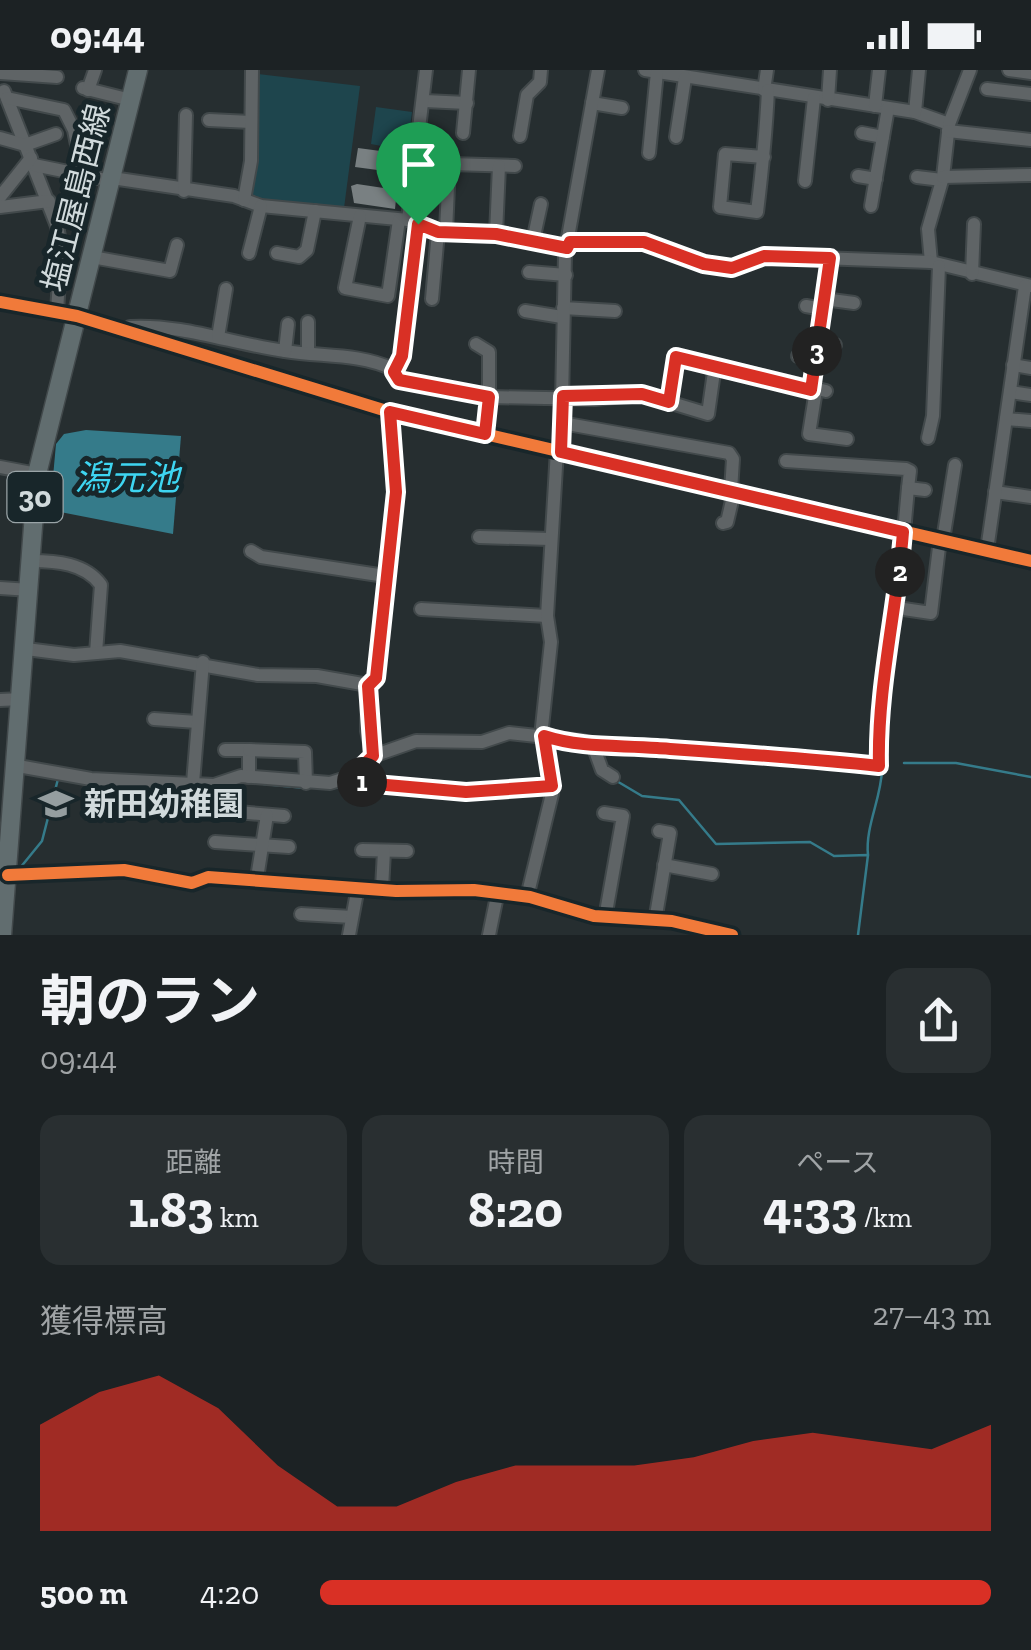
<!DOCTYPE html>
<html lang="ja">
<meta charset="utf-8">
<style>
body{margin:0;font-family:"Zilla Slab","Noto Sans JP",serif;background:#292f31;color:#f1f3f6;height:100vh;display:flex;flex-direction:column;font-size:38px;white-space:nowrap}
*{box-sizing:border-box;margin:0}
p{font-size:32px;color:#a0a4a6}
.icon{flex:none;width:55px;height:55px;fill:none;stroke:currentColor;stroke-width:2;stroke-linecap:round;stroke-linejoin:round}
.map{position:relative;height:865px;overflow:hidden}
.sheet{display:flex;flex-direction:column;background:#1c2224;flex:1}
.sheet>*{flex:none}
.pin{position:absolute;display:grid;place-items:center;width:85px;height:85px;color:#fff;margin:-102px -42px;border-radius:50% 50% 50% 0;rotate:-45deg;box-shadow:0 0 10px #0007}
.pin .icon{rotate:45deg}
.km{position:absolute;width:50px;height:50px;margin:-25px;border-radius:50%;background:#222;color:#fff;font-size:28px;line-height:50px;text-align:center}
.round{display:grid;place-items:center;flex:none;width:105px;height:105px;border-radius:20px;background:#292f31}
.overview{display:flex;align-items:center;justify-content:space-between;height:170px;padding:0 40px}
h1{font-size:55px;font-weight:700;line-height:75px}
.figures{display:grid;grid-template-columns:repeat(3,1fr);gap:15px;height:170px;padding:10px 40px}
.figures div{display:grid;align-content:center;border-radius:20px;background:#292f31;text-align:center}
.figures b{font-size:50px;font-weight:700}
.figures small{font-size:28px;font-weight:400}
.figures p{font-size:28px}
.chart{height:280px;padding:20px 40px}
.chart p{display:flex;justify-content:space-between}
.chart svg{width:100%;height:180px;margin-top:10px;fill:#d93025;opacity:.7}
ul{padding:0 40px;list-style:none;font-size:32px}
li{display:grid;grid-template-columns:160px 120px 1fr;align-items:center;height:75px}
li i{height:25px;border-radius:12px;background:#d93025}
.status{display:flex;justify-content:space-between;align-items:center;height:70px;padding:0 50px;background:#1c2224;direction:ltr}
.status svg{height:28px;fill:currentColor}
.map>svg:first-child{display:block}
.green{fill:#1e454d}
.water{fill:#357b8a}
.lines{fill:none;stroke-linecap:round;stroke-linejoin:round}
.stream{stroke:#357b8a;stroke-width:2.5}
.building{fill:#798082}
.minor-casing{stroke:#42494b;stroke-width:16}
.major-casing{stroke:#42494b;stroke-width:21}
.minor{stroke:#5f6466;stroke-width:12}
.major{stroke:#616d6f;stroke-width:18}
.cycleway-casing{stroke:#18262a;stroke-width:19}
.cycleway{stroke:#f17a3a;stroke-width:12}
.route-casing{stroke:#fff;stroke-width:20}
.route{stroke:#d93025;stroke-width:12}
.labels{text-anchor:middle;dominant-baseline:central;stroke-width:10;stroke-linejoin:round;paint-order:stroke}
.shield{fill:#18262a;stroke:#9aa4a7;stroke-width:2.5}
.shield-label{font-size:30px;font-weight:bold;fill:#d1dadc}
.street-label{font-size:32px;fill:#d1dadc;stroke:#18262a}
.poi-label{font-size:32px;font-weight:bold;fill:#d1dadc;stroke:#18262a;text-anchor:start}
.water-label{font-size:35px;font-style:italic;fill:#3ed5f1;stroke:#18262a}
</style>
<div class="status"><b>09:44</b><svg viewBox="0 0 49 12"><path d="M0 12V9h3v3zM5 12V6h3v6zM10 12V3h3v9zM15 12V0h3v12zM26 1h20v11H26zM47 4h2v5h-2z"/></svg></div>
<div class="map">
<svg width="1031" height="865" viewBox="0 0 1031 865">
<rect width="100%" height="100%" fill="#262e30"/>
<g class="green">
<polygon points="258,4 360,16 344,138 250,127"/>
<polygon points="376,37 412,42 407,81 371,74"/>
</g>
<polygon class="water" points="86,360 181,366 173,464 50,440 56,374 64,364"/>
<g class="lines">
<g class="stream">
<polyline points="904,693 956,693 1031,707"/>
<polyline points="615,710 642,726 679,730 716,774 810,772 834,786 868,785 858,865"/>
<polyline points="264,714 306,718"/>
<polyline points="334,718 347,715"/>
<path d="M 868,785 C 865,757 881,729 882,700"/>
<polyline points="20,798 42,771 58,709"/>
</g>
</g>
<g class="building">
<polygon points="358,78 403,84 400,103 355,97"/>
<polygon points="357,114 397,120 395,139 354,133 351,116"/>
</g>
<g class="lines">
<g class="minor-casing">
<g id="minor">
<polyline points="645,0 915,42 949,54 943,107 928,159 931,192"/>
<polyline points="1009,0 1031,3"/>
<polyline points="0,3 57,7"/>
<polyline points="83,18 131,30"/>
<polyline points="987,19 1031,24"/>
<polyline points="88,20 95,0"/>
<polyline points="764,20 767,0"/>
<polyline points="4,21 57,156 61,177 57,242"/>
<polyline points="7,28 64,40 74,60 83,105 111,111"/>
<polyline points="828,30 830,0"/>
<polyline points="425,31 467,33"/>
<polyline points="592,33 622,38"/>
<polyline points="875,36 879,0"/>
<polyline points="915,42 919,0"/>
<polyline points="209,50 251,52"/>
<polyline points="949,54 970,0"/>
<polyline points="948,61 1031,70"/>
<polyline points="463,63 469,0"/>
<polyline points="862,63 883,67"/>
<polyline points="520,66 527,25 540,12 541,0"/>
<polyline points="676,67 685,8"/>
<polyline points="0,68 25,75 56,64"/>
<polyline points="649,83 657,2"/>
<path d="M 764,87 L 725,84 L 720,137 L 757,142 C 762,101 766,61 768,20"/>
<polyline points="416,93 515,96"/>
<polyline points="34,95 83,105"/>
<polyline points="858,106 876,109"/>
<polyline points="917,107 942,110"/>
<polyline points="943,107 1031,105"/>
<polyline points="112,108 234,126 261,136 408,150 438,162 496,164 567,178"/>
<polyline points="805,111 814,28"/>
<polyline points="184,121 186,45"/>
<polyline points="0,127 31,88"/>
<polyline points="244,130 251,91 252,0"/>
<polyline points="871,136 888,38"/>
<polyline points="0,137 49,131"/>
<polyline points="360,146 345,218 388,226 399,150"/>
<polyline points="408,150 426,0"/>
<polyline points="446,162 449,94"/>
<polyline points="496,164 499,96"/>
<polyline points="533,171 541,134"/>
<polyline points="570,173 644,172 704,194 732,198 764,186 931,192 1031,216"/>
<polyline points="249,183 261,136"/>
<polyline points="277,183 299,187 307,180 315,141"/>
<polyline points="92,187 170,201 177,175"/>
<polyline points="529,202 566,205"/>
<polyline points="972,204 974,154"/>
<polyline points="432,229 438,162"/>
<polyline points="824,229 854,233"/>
<polyline points="0,232 77,246 390,342 1031,491"/>
<polyline points="806,236 823,239"/>
<polyline points="563,238 615,241"/>
<polyline points="525,241 562,247"/>
<polyline points="308,252 308,281"/>
<path d="M 130,257 C 183,254 233,274 285,281 C 322,287 358,283 393,299 L 399,311 L 489,327 L 489,282 L 476,274"/>
<polyline points="218,267 226,219"/>
<polyline points="818,272 835,275"/>
<polyline points="285,281 288,254"/>
<polyline points="798,286 816,289"/>
<polyline points="1013,295 1031,298"/>
<polyline points="394,302 402,286 418,154"/>
<polyline points="811,319 830,188"/>
<polyline points="816,320 809,364 847,369"/>
<polyline points="1010,322 1031,325"/>
<polyline points="669,332 677,287 715,295"/>
<polyline points="1006,349 1031,351"/>
<polyline points="562,353 729,383 733,389 731,421"/>
<polyline points="485,364 489,327 595,329 642,324 708,344 715,295 826,321"/>
<polyline points="928,368 933,346 939,196"/>
<polyline points="561,381 565,184 598,0"/>
<polyline points="786,391 906,399 910,401 908,418"/>
<polyline points="0,397 37,404"/>
<polyline points="995,422 1031,427"/>
<polyline points="723,453 727,452 734,422"/>
<polyline points="479,467 550,469"/>
<polyline points="943,470 955,395"/>
<polyline points="987,480 1025,216"/>
<polyline points="251,481 261,487 385,506"/>
<path d="M 31,491 C 56,491 85,493 101,515 L 96,583"/>
<polyline points="0,518 30,520"/>
<polyline points="897,538 931,543 940,469"/>
<polyline points="421,539 547,546"/>
<polyline points="26,579 74,585 120,581 258,605 317,606 368,615 376,609 396,422 390,342"/>
<polyline points="368,615 367,661 373,686"/>
<polyline points="0,630 22,629"/>
<polyline points="154,649 197,652"/>
<polyline points="594,678 654,678 879,696 885,590 897,538 908,418 925,420"/>
<polyline points="225,680 249,680 249,707"/>
<polyline points="249,680 305,682 306,713"/>
<polyline points="18,696 91,709 214,715 241,706 330,713 352,706 373,686 416,671 482,672 509,663 583,671 594,678 602,700 613,707"/>
<polyline points="352,706 364,713 466,722 552,716"/>
<polyline points="193,713 203,592"/>
<polyline points="237,742 284,746"/>
<polyline points="604,743 623,746 605,848"/>
<polyline points="215,772 289,777"/>
<polyline points="362,780 407,781"/>
<polyline points="664,795 712,804"/>
<polyline points="8,805 124,800 192,813 208,807 396,821 474,820 530,827 594,846 672,851 732,865"/>
<polyline points="257,808 267,745"/>
<polyline points="382,819 384,781"/>
<polyline points="527,827 552,724 542,657 551,572 547,546 557,380"/>
<polyline points="301,844 352,847"/>
<polyline points="655,851 670,763 659,761"/>
<polyline points="349,865 358,817"/>
<polyline points="489,865 497,826"/>
</g>
</g>
<g class="major-casing">
<polyline id="major" points="2,865 37,404 138,0"/>
</g>
<use href="#minor" class="minor"/>
<use href="#major" class="major"/>
<g class="cycleway-casing">
<g id="cycleway">
<polyline points="0,232 77,246 390,342 1031,491"/>
<polyline points="8,805 124,800 192,813 208,807 396,821 474,820 530,827 594,846 672,851 732,865"/>
</g>
</g>
<use href="#cycleway" class="cycleway"/>
</g>
<g class="lines">
<g class="route-casing">
<path id="route" d="M 418,154 L 438,162 L 496,164 L 567,178 L 570,172 L 644,172 L 704,194 L 732,198 L 764,186 L 830,188 L 811,320 L 676,287 L 669,332 L 642,324 L 563,326 L 561,382 L 903,462 C 897,540 877,617 879,696 C 806,688 730,683 657,678 C 618,675 581,678 544,666 L 552,716 L 466,722 L 364,713 L 352,706 L 373,686 L 368,616 L 376,608 L 396,422 L 390,342 L 485,364 L 489,327 L 399,310 L 394,302 L 402,286 Z"/>
</g>
<use href="#route" class="route"/>
</g>
<defs>
<g id="school-bare" transform="scale(2.7)"><path d="M0-5L7-2L0 1L-7-2ZM-4 1L0 2.5L4 1V4Q0 6-4 4Z" fill="#959ea0" stroke="#18262a" stroke-width="2.5" paint-order="stroke"/></g>
</defs>
<g fill-rule="evenodd">
<use href="#school-bare" x="56" y="734"/>
</g>
<g class="labels">
<rect class="shield" x="7.5" y="402" width="55" height="50" rx="8"/>
<g class="shield-label">
<text x="35" y="427">30</text>
</g>
<g class="street-label">
<text transform="translate(76 128) rotate(-76)">塩江屋島西線</text>
</g>
<g class="poi-label">
<text x="84" y="734">新田幼稚園</text>
</g>
<g class="water-label">
<text x="127" y="408">潟元池</text>
</g>
</g>
</svg>
<div class="pin" style="left:418px;top:154px;background:#1e9e55"><svg class="icon" aria-label="arrive" viewBox="0 0 24 24"><path d="M6 21V4h12l-3 4 3 4H6"/></svg></div>
<b class="km" style="left:362px;top:712px">1</b>
<b class="km" style="left:900px;top:502px">2</b>
<b class="km" style="left:817px;top:281px">3</b>
</div>
<section class="sheet">
<div class="overview"><div><h1>朝のラン</h1><p>09:44</p></div><a class="round"><svg class="icon" aria-label="share" viewBox="0 0 24 24"><path d="M12 15V3M7 8l5-5 5 5M5 13v7h14v-7"/></svg></a></div>
<div class="figures">
<div><p>距離</p><b>1.83<small> km</small></b></div>
<div><p>時間</p><b>8:20</b></div>
<div><p>ペース</p><b>4:33<small> /km</small></b></div>
</div>
<div class="chart"><p><span>獲得標高</span>27–43 m</p>
<svg viewBox="0 0 160 44" preserveAspectRatio="none"><path d="M0 44V18L10 10L20 6L30 14L40 28L50 38L60 38L70 32L80 28L90 28L100 28L110 26L120 22L130 20L140 22L150 24L160 18V44z"/></svg>
</div>
<ul>
<li><b>500 m</b>4:20<i style="width:100%"></i></li>
</ul>
</section>
